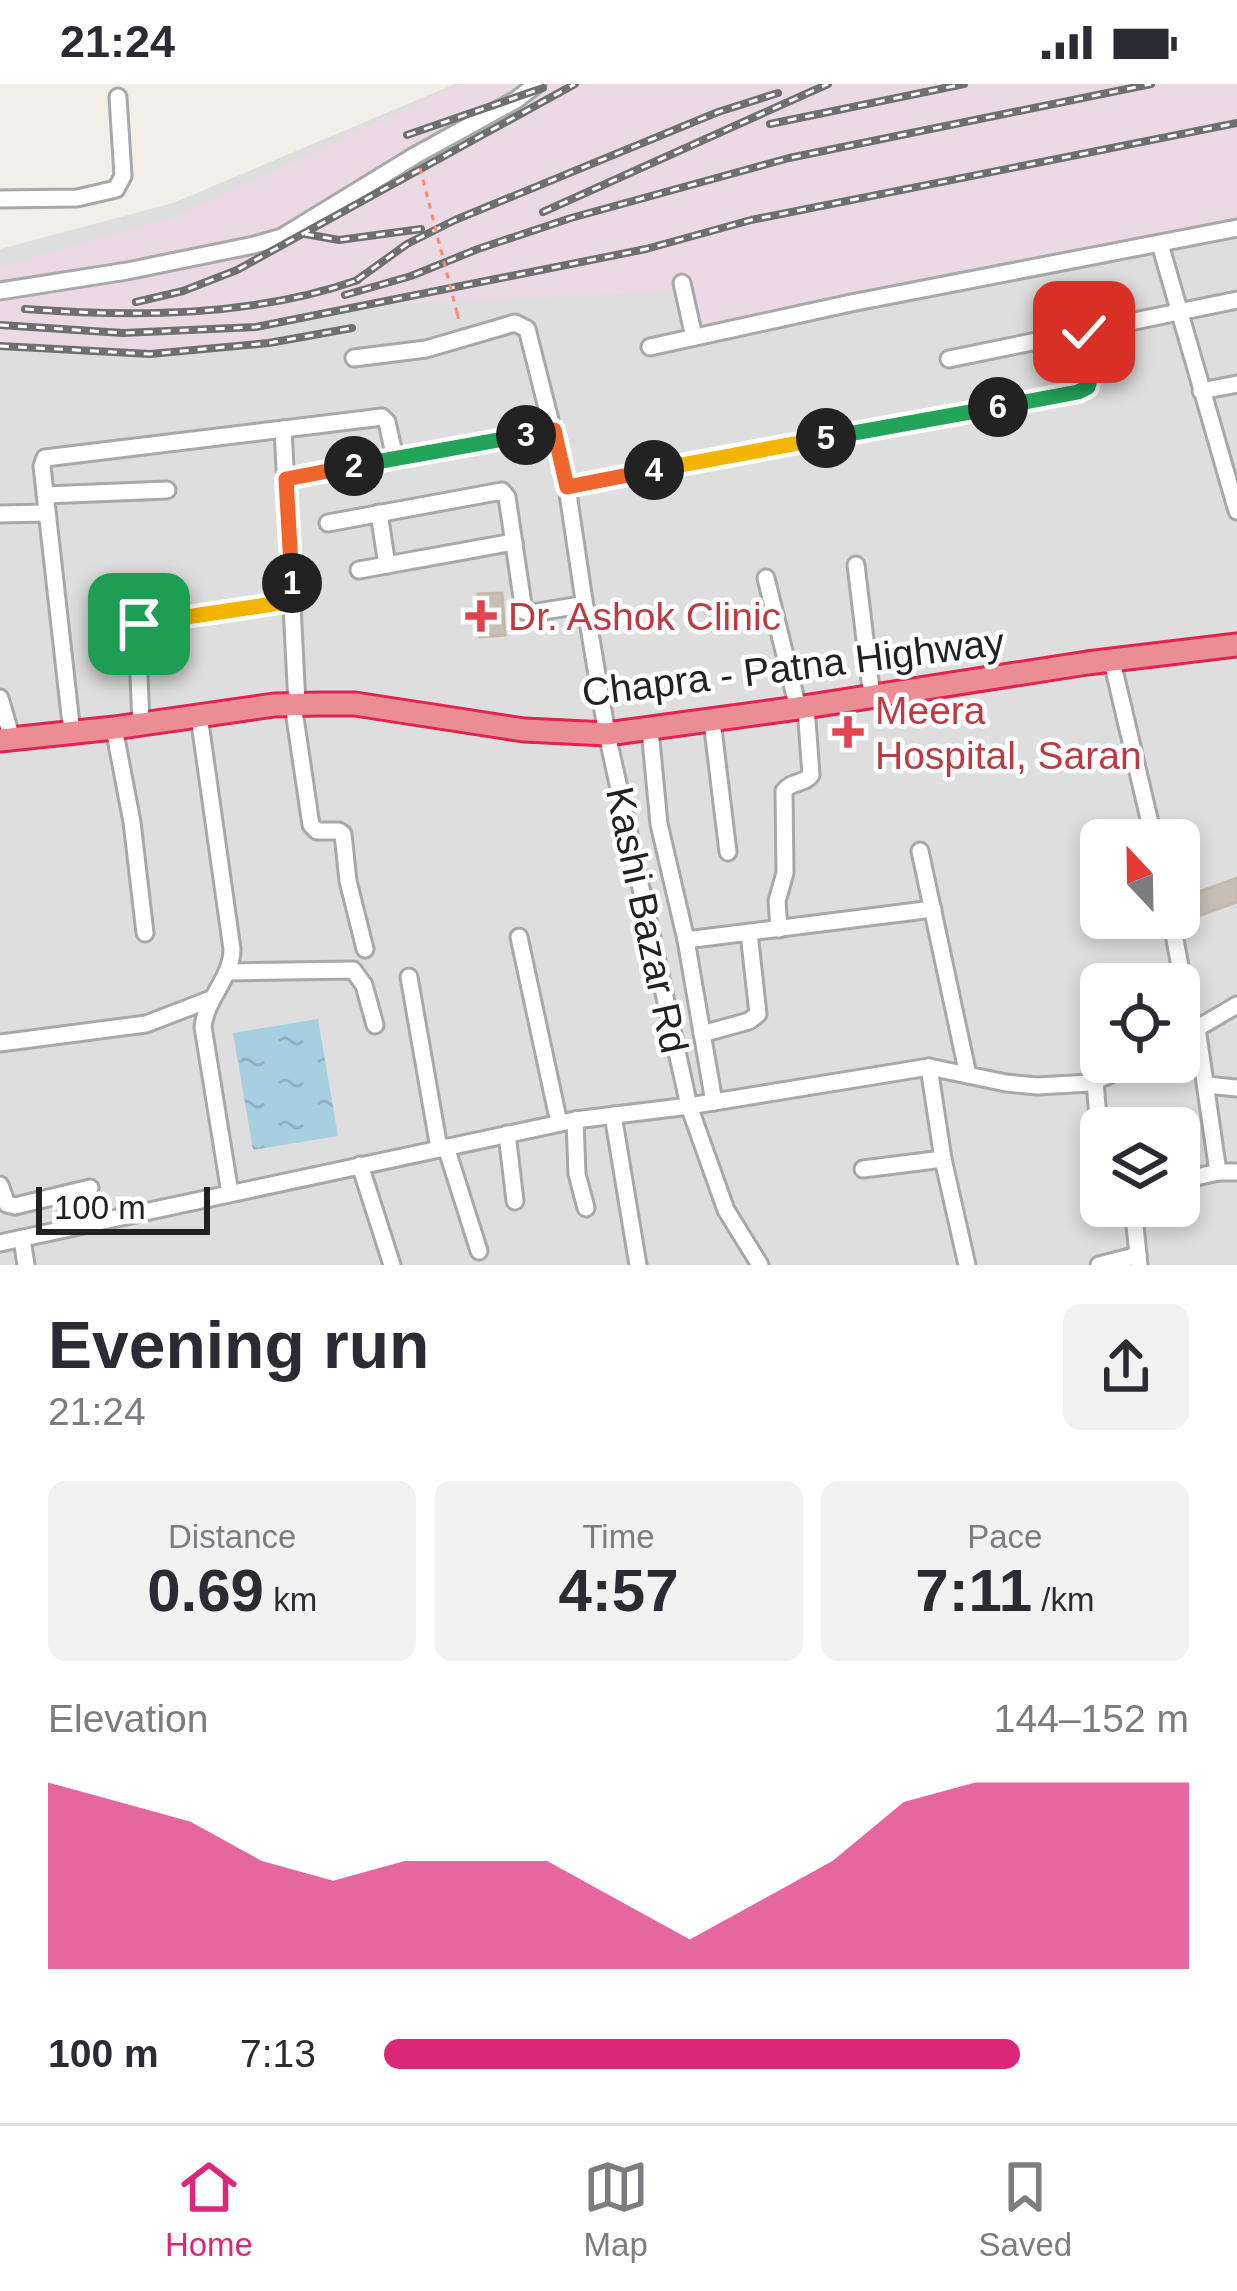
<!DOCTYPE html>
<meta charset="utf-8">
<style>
body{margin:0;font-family:Arial,sans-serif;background:#f2f2f3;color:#2b2b33;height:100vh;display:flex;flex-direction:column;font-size:45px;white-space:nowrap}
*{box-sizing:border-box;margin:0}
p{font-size:39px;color:#7c7c81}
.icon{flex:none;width:66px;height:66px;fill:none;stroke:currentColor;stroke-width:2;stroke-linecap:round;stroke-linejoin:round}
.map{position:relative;height:1181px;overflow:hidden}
.panel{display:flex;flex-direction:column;background:#fff;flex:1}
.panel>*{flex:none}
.needle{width:78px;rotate:338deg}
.controls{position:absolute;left:1080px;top:735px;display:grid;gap:24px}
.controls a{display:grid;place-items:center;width:120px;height:120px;border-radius:18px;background:#fff;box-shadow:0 6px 18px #0003;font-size:60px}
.scale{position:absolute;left:36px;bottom:30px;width:174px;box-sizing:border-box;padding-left:12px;border:6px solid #212121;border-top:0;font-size:33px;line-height:42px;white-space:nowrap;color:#212121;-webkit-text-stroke:9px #fff;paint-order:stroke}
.pin{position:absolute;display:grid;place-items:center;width:102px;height:102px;color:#fff;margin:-51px;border-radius:24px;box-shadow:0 6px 18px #0006}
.km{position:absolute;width:60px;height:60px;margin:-30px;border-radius:50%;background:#222;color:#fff;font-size:33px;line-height:60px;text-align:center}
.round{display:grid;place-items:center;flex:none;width:126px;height:126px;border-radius:18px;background:#f2f2f3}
.overview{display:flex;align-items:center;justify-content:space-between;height:204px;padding:0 48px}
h1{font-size:66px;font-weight:600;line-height:90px}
.figures{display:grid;grid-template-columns:repeat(3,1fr);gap:18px;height:204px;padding:12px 48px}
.figures div{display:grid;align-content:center;border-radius:18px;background:#f2f2f3;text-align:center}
.figures b{font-size:60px;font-weight:600}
.figures small{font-size:33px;font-weight:400}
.figures p{font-size:33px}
.chart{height:336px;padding:24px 48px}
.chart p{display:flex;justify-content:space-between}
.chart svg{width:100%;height:216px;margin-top:12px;fill:#db2777;opacity:.7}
ul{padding:0 48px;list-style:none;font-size:39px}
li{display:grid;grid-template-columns:192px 144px 1fr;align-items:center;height:90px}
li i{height:30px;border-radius:15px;background:#db2777}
.status{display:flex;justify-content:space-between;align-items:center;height:84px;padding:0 60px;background:#fff;direction:ltr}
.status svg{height:33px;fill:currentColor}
.menu{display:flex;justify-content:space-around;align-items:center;height:168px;border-top:3px solid #e1e1e2;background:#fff;font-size:33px;color:#7c7c81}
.menu a{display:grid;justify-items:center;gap:6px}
.menu .active{color:#db2777}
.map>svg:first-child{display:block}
.residential{fill:#dfdede;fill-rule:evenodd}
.industrial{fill:#ebd9e6}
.water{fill:url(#water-ripples)}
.building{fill:#c7bfb6;stroke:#c4b8a9;stroke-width:3}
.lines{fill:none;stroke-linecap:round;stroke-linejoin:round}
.minor-casing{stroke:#a8a8a8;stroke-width:21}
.highway-casing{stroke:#e32250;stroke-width:27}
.path{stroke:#ff8a6b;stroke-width:3;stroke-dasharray:6 6;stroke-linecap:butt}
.minor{stroke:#fff;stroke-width:15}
.highway{stroke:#eb8d95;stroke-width:21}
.rail-casing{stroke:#6f6f6f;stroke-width:8}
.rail{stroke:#fff;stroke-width:3;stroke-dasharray:9;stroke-linecap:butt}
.path-bridge{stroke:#ff8a6b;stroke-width:3;stroke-dasharray:6 6;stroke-linecap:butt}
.split-1-casing{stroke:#fff;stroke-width:24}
.split-2-casing{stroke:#fff;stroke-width:24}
.split-3-casing{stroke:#fff;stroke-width:24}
.split-4-casing{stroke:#fff;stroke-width:24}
.split-5-casing{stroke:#fff;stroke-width:24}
.split-6-casing{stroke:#fff;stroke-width:24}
.split-7-casing{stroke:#fff;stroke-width:24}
.split-1{stroke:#f5b400;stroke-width:15}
.split-2{stroke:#f0652b;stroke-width:15}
.split-3{stroke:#22a559;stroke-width:15}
.split-4{stroke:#f0652b;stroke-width:15}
.split-5{stroke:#f5b400;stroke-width:15}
.split-6{stroke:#22a559;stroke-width:15}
.split-7{stroke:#22a559;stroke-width:15}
.health-dot{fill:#e0444e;stroke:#fff;stroke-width:4.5}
.labels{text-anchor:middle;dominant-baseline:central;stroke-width:9;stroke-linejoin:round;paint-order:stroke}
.health-label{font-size:39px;fill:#be3a42;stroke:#fff;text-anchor:start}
.street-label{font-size:39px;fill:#212121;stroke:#fff}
</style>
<div class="status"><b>21:24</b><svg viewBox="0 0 49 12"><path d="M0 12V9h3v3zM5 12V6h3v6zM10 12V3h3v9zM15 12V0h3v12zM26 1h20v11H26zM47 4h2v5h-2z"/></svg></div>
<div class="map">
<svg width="1237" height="1181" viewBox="0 0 1237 1181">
<defs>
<pattern id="water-ripples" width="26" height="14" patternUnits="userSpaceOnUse" patternTransform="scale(3)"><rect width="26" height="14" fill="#a7cee1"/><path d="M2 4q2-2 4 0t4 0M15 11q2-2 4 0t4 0" fill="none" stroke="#8fb1c1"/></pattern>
</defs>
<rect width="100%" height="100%" fill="#f2efe8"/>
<path class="residential" d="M 455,0 L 1237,0 L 1237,1181 L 0,1181 L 0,165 L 173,119 ZM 1101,756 L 1179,756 L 1179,834 L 1101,834 ZM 1101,900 L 1179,900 L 1179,978 L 1101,978 ZM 1101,1044 L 1179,1044 L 1179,1122 L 1101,1122 Z"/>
<polygon class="industrial" points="461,0 1237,0 1237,148 693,254 680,207 301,225 252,262 138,268 0,262 0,183 173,133"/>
<polygon class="water" points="318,935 338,1052 253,1066 233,949"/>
<g class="building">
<polygon points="502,509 505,551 480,553 478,510"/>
<polygon points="1237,794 1237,818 1193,834 1185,813"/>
</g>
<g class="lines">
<g class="minor-casing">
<g id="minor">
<polyline points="0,115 77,114 116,105 123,92 118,13"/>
<polyline points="1160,160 1237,427"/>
<polyline points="682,199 694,253"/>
<polyline points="0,207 127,187 254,161 282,153 416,71 516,16 537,0"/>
<polyline points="650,263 851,219 1237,144"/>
<polyline points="354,274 426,265 515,239 527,245 567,403 585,523"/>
<polyline points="949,275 1237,216"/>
<polyline points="1201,307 1237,300"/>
<polyline points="283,345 297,620"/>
<polyline points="286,395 553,347"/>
<polyline points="567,403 1078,308 1088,303 1091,299 1084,247"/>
<polyline points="45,411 167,406"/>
<polyline points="379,429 387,481"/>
<polyline points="0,430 47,429"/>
<polyline points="328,439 502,407 507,413 524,527 531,529 581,521 586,525 607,650 689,1022 726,1126 760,1181"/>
<polyline points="856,481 872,613"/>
<polyline points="359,486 514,458"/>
<polyline points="766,494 798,624"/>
<polyline points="1112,577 1154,756"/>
<polyline points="0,614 12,655"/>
<polyline points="293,620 311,741 317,747 339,747 343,750 348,797 365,865"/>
<path d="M 199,632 L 232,865 C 232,894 206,914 203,943 L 230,1109"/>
<polyline points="712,637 728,768"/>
<polyline points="141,640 137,544 140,538 294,517"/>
<polyline points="114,644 132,738 145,849"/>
<polyline points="650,646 659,740 686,856 714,1018"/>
<polyline points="72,649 42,382 45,374 382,333 387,338 395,374"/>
<polyline points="920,767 968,991"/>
<polyline points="1171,834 1192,947"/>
<path d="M 779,845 L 777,817 L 785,789 L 784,707 C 791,697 805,700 811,691 L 806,623"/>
<polyline points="519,853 559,1039"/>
<polyline points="686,856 933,825"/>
<polyline points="227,888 353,886 364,901 375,941"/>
<polyline points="409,893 439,1064"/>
<polyline points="1197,944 1218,1088"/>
<polyline points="702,950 749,937 758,930 749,849"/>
<polyline points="1179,955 1237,921"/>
<polyline points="0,959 146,940 211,915"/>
<polyline points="929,983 943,1075 967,1181"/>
<polyline points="1095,998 1101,1067"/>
<polyline points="1206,1001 1237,1004"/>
<polyline points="613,1031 638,1181"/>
<polyline points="575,1036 577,1090 586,1124"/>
<polyline points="507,1050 515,1117"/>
<polyline points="446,1063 479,1167"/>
<polyline points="360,1081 392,1181"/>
<polyline points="863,1085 943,1075"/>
<polyline points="1179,1097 1218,1088 1237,1088"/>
<polyline points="0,1101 7,1120 15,1122 90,1104"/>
<polyline points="1133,1122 1139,1181"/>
<polyline points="22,1155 26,1181"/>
<polyline points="0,1159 575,1036 689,1022 929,983 1006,999 1037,1002 1091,999 1139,978"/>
<polyline points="1099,1181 1138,1171"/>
</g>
</g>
<g class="highway-casing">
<polyline id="highway" points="0,656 114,644 274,621 320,620 355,620 524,646 607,650 798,624 1087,579 1237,561"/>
</g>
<polyline class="path" points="457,229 460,240"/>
<use href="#minor" class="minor"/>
<use href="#highway" class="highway"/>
<g class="rail-casing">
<g id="rail">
<polyline points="770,40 964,0"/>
<polyline points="407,51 543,4"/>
<polyline points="543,128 828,0"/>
<polyline points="305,150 339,156 421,145"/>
<polyline points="357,196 407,160 455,136 718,28 778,9"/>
<polyline points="345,211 411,192 478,165 571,134 789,74 1151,0"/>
<polyline points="136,218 183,207 237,186 575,0"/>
<path d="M 25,225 C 136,233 252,233 358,196"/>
<polyline points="0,241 123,249 256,243 646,165 751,136 1237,39"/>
<polyline points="0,262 150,270 269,259 352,244"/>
</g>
</g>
<use href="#rail" class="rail"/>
<polyline class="path-bridge" points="420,84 457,229"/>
</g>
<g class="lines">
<g class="split-1-casing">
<polyline id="split-1" points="139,540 294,517 292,499"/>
</g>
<g class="split-2-casing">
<polyline id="split-2" points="292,499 286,395 354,382"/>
</g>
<g class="split-3-casing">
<polyline id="split-3" points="354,382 526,351"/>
</g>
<g class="split-4-casing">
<polyline id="split-4" points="526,351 554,346 567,403 654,386"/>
</g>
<g class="split-5-casing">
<polyline id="split-5" points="654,386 826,354"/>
</g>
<g class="split-6-casing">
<polyline id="split-6" points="826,354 998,323"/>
</g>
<g class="split-7-casing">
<polyline id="split-7" points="998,323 1078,308 1088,303 1091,292 1084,248"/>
</g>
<use href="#split-1" class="split-1"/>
<use href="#split-2" class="split-2"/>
<use href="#split-3" class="split-3"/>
<use href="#split-4" class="split-4"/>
<use href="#split-5" class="split-5"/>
<use href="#split-6" class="split-6"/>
<use href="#split-7" class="split-7"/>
</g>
<g class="health-dot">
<path d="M475 514h12v12h12v12h-12v12h-12v-12h-12v-12h12z"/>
<path d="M842 630h12v12h12v12h-12v12h-12v-12h-12v-12h12z"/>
</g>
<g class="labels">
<g class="health-label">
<text x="508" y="532">Dr. Ashok Clinic</text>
<text x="875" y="626">Meera<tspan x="875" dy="45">Hospital, Saran</tspan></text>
</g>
<g class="street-label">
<text transform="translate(793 583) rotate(-7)">Chapra - Patna Highway</text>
<text transform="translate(647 836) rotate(78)">Kashi Bazar Rd</text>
</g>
</g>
</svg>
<div class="controls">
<a><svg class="needle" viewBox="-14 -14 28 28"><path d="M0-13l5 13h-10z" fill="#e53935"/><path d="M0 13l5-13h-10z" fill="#7c7c81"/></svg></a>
<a><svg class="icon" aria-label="locate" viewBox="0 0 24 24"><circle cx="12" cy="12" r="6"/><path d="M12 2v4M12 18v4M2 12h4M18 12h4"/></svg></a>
<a><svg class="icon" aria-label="layers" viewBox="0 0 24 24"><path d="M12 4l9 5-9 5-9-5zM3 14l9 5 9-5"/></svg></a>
</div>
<div class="scale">100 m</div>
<div class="pin" style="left:139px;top:540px;background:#1e9e55"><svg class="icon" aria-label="arrive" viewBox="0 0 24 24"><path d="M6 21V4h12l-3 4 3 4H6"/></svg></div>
<div class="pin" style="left:1084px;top:248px;background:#d93025"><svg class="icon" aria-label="check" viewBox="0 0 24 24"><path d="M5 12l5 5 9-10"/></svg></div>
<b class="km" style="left:292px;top:499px">1</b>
<b class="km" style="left:354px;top:382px">2</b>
<b class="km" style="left:526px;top:351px">3</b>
<b class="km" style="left:654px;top:386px">4</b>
<b class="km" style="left:826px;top:354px">5</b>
<b class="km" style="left:998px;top:323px">6</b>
</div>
<section class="panel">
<div class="overview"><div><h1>Evening run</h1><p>21:24</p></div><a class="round"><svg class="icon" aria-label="share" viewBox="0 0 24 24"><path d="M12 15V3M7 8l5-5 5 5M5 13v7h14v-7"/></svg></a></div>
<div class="figures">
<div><p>Distance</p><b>0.69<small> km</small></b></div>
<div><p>Time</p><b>4:57</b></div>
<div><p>Pace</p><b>7:11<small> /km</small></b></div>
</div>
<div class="chart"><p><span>Elevation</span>144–152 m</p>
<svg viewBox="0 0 160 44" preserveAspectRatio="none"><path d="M0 44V6L10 10L20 14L30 22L40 26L50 22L60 22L70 22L80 30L90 38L100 30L110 22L120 10L130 6L140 6L150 6L160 6V44z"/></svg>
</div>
<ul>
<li><b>100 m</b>7:13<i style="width:79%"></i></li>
</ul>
</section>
<nav class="menu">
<a class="active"><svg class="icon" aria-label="home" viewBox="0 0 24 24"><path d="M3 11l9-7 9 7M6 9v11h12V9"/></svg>Home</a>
<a><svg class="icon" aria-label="map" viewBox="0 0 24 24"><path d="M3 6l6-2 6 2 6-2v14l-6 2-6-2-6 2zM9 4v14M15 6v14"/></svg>Map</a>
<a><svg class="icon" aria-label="saved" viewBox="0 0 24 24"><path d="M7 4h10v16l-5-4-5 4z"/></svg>Saved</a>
</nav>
